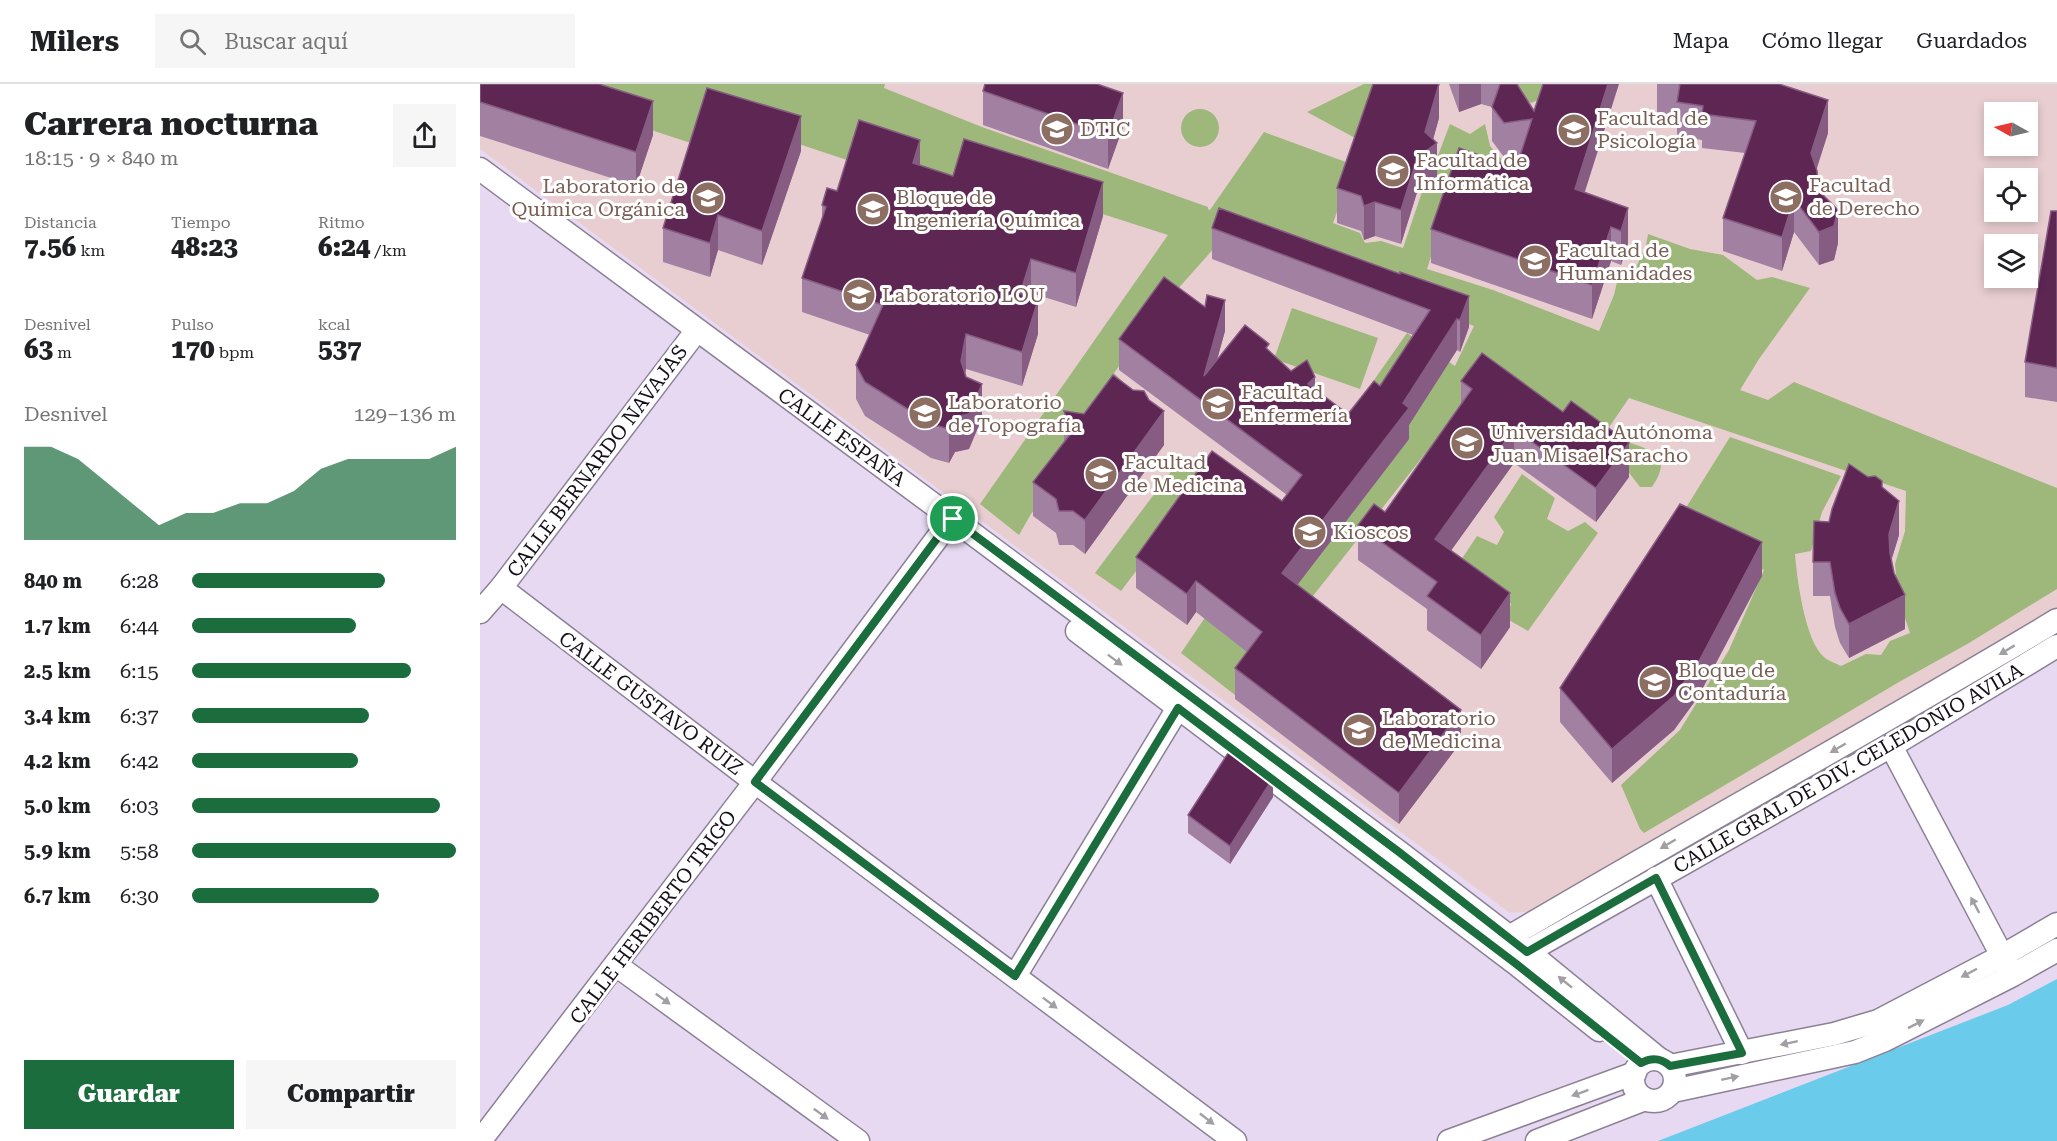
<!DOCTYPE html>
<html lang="es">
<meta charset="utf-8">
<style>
body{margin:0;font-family:"Roboto Serif",serif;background:#f6f6f6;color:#202124;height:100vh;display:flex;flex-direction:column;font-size:22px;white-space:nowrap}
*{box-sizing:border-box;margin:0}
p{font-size:20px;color:#757577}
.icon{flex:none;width:33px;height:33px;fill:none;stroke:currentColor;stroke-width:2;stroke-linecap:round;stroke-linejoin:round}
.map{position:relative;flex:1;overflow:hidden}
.sheet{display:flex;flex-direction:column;background:#fff;width:480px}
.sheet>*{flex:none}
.needle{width:39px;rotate:278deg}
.tools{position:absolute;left:1504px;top:18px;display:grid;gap:12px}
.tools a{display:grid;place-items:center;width:54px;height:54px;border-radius:0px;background:#fff;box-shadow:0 3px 9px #0003;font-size:30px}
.pin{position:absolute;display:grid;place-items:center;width:51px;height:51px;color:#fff;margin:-26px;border:3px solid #fff;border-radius:50%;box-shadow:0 2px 6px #0007}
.round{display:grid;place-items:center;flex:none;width:63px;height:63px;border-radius:0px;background:#f6f6f6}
.head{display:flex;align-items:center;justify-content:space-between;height:102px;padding:0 24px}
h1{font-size:33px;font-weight:800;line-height:45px}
.stats{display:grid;grid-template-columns:repeat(3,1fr);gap:9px;height:102px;padding:6px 24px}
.stats div{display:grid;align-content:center}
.stats b{font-size:26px;font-weight:800}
.stats small{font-size:16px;font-weight:400}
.stats p{font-size:16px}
.chart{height:168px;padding:12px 24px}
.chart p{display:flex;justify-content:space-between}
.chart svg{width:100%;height:108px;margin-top:6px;fill:#1c6d3d;opacity:.7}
.button{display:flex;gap:12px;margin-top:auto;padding:12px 24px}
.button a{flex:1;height:69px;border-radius:0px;background:#1c6d3d;color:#fff;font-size:24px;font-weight:800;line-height:69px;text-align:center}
.button a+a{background:#f6f6f6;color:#202124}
ul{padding:0 24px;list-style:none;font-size:20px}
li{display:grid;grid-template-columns:96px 72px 1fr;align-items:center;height:45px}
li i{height:15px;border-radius:8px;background:#1c6d3d}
header{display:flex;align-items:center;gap:36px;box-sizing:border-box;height:84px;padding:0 30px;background:#fff;border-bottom:2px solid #e0e0e0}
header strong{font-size:28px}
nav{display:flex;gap:33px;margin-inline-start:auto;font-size:21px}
.search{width:420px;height:54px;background:#f6f6f6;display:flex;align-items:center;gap:15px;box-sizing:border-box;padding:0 21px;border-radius:0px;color:#757577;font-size:22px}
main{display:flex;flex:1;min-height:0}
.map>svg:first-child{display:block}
.education{fill:#e9ced1;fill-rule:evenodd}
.green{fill:#9eb77a}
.water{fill:#6bcbeb}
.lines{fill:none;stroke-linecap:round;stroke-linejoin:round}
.minor-casing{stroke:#8c8096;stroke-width:25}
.minor{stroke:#fff;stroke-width:22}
.wall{fill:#a280a2}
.shaded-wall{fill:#865c83}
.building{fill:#5d2653;stroke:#865c83;stroke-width:1.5}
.oneway{fill:#a19fa3}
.route-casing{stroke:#fff;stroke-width:12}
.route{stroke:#1c6d3d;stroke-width:8}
.labels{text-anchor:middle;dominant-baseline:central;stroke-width:6;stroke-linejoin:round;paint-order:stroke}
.education-label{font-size:20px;fill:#785e54;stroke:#fff;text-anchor:start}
.street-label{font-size:20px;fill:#151018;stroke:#fff}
</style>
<header>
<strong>Milers</strong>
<div class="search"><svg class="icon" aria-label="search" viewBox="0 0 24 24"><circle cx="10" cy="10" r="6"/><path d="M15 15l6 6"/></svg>Buscar aquí</div>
<nav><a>Mapa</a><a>Cómo llegar</a><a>Guardados</a></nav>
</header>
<main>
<section class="sheet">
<div class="head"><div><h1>Carrera nocturna</h1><p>18:15 · 9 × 840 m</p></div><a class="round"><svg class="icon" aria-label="share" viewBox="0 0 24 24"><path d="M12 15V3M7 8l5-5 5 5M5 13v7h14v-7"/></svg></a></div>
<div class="stats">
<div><p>Distancia</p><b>7.56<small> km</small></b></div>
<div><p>Tiempo</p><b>48:23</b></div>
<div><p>Ritmo</p><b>6:24<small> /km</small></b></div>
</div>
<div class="stats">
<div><p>Desnivel</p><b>63<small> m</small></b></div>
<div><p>Pulso</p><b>170<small> bpm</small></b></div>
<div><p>kcal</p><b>537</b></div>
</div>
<div class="chart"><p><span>Desnivel</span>129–136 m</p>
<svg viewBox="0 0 160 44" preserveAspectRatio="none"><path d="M0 44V6L10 6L20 11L30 20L40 29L50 38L60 33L70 33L80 29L90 29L100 24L110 15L120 11L130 11L140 11L150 11L160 6V44z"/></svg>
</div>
<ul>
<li><b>840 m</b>6:28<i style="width:73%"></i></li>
<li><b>1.7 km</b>6:44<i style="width:62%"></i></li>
<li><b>2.5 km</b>6:15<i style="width:83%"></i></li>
<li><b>3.4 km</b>6:37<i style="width:67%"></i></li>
<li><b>4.2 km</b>6:42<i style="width:63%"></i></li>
<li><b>5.0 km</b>6:03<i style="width:94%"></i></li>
<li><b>5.9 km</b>5:58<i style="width:100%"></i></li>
<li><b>6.7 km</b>6:30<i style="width:71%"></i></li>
</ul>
<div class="button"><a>Guardar</a><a>Compartir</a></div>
</section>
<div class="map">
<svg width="1577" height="1057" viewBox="0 0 1577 1057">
<rect width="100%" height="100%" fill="#e7d9f2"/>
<path class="education" d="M 0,0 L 1577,0 L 1577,525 L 1069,826 L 1030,829 L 0,65 ZM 1515,28 L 1548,28 L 1548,62 L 1515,62 ZM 1515,94 L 1548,94 L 1548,128 L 1515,128 ZM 1515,160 L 1548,160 L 1548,194 L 1515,194 Z"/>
<g class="green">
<path d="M 30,0 L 405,0 L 404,4 L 502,43 L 728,123 L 728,125 L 730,126 L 784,48 L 874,81 L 853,139 L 880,149 L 885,159 L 901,157 L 923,164 L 942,108 L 955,105 L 959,95 L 954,82 L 970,40 L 990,50 L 1005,40 L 1010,62 L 1023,77 L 1041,79 L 1037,102 L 972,108 L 947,185 L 1013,206 L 1119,247 L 1134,211 L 1138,194 L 1151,194 L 1166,162 L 1168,150 L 1210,165 L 1243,171 L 1277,196 L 1292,193 L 1330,204 L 1279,275 L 1260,306 L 1288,316 L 1314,298 L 1577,404 L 1577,505 L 1489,559 L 1419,598 L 1164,749 L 1160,745 L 1141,701 L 1200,646 L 1249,566 L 1284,486 L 1194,443 L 1250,353 L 1361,392 L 1342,428 L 1331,467 L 1315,470 C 1317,495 1325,557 1344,573 C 1348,577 1356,579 1361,582 L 1386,570 L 1401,571 L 1410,557 L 1430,549 L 1418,513 L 1415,480 L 1425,447 L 1426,407 L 1149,314 L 1117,361 L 1000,300 L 755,611 L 701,569 L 747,501 L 789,446 L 927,249 L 975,282 L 994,242 L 913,213 L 736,162 L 688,216 L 634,289 L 644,299 L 585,387 L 551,430 L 539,451 L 500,420 L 688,151 L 485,86 L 480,96 L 373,78 L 229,30 L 217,61 Z"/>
<polygon points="884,0 897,0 877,55 827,28"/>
<polygon points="1031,0 1069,0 1065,13 1051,19 1035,8"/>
<circle cx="720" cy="44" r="19"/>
<polygon points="812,224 898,254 880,305 794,275"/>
<path d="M 1142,356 C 1170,366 1195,370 1172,403 L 1160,403 L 1134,369 Z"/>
<polygon points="702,373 728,392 641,507 615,489"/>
<polygon points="1042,390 1075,414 1067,435 1088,447 1105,438 1118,449 1048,547 1027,535 1031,520 1014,501 969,494 997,452 1017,461 1024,448 1014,433"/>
</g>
<polygon class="water" points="1577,895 1577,1057 1178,1057 1528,921"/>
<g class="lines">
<g class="minor-casing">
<g id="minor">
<polyline points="0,85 473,435 919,768 1035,857 1179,975"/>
<polyline points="21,504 275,698 755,1057"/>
<polyline points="0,528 21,504 211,254"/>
<polyline points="597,547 1035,879 1119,946"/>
<polyline points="1411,662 1529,885"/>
<polyline points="1176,794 1262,969"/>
<path d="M 1019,862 L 1029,853 C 1211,745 1396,645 1577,536"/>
<polyline points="1039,876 1047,868 1411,662 1577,562"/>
<polyline points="136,881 378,1057"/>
<polyline points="535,892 698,624"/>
<circle cx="1174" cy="996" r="21"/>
<polyline points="1190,982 1354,950 1398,937 1522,872 1577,840"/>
<polyline points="1193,1007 1375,968 1405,956 1533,891 1577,866"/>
<polyline points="0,1057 275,698 464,445 473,435"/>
<polyline points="969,1057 1155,989"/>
<polyline points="1057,1057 1165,1015"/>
</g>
</g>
<use href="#minor" class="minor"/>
</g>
<g class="wall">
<polygon points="0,0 173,51 156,102 0,52"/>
<polygon points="969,0 1037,0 1105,108 1148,124 1148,159 1141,181 1131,177 1112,235 951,179 951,145 1036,84 1040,71 1024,73 1012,57 1012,23 1001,20 979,28"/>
<polygon points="1177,0 1299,0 1348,49 1336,85 1338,106 1358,159 1354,176 1339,181 1314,148 1302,187 1243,167 1243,134 1265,69 1222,64 1222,56 1197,52 1197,33 1177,30"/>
<polygon points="503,7 643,43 628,85 503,41"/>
<polygon points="959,34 953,55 957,93 946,101 939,102 921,160 895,152 884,156 881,147 857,139 857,104"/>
<polygon points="321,67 282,181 238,166 230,193 183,178 183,144"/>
<polygon points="440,82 473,92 623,132 596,223 551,209 550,213 558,250 542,302 486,285 485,291 502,334 489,365 475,368 469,379 451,374 385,332 376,315 376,281 390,251 322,228 322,194 342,137 342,121 357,107"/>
<polygon points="1577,127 1577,318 1545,313 1545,278"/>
<polygon points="732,144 920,190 989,243 980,268 977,266 929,341 929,355 817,501 981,658 919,740 755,615 755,584 767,568 716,528 707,541 656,504 656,473 802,417 807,411 639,286 639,255 745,247 737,276 789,267 811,287 868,330 900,302 933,251 732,175"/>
<polygon points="981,297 1149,393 1116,438 1034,379 971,466 1030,543 1001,585 947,546 947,525 878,476 878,441 905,428 981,320"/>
<polygon points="584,327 684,361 605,470 593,461 579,461 576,449 553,432 553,398 584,358"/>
<polygon points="1402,403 1419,451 1411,477 1425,545 1369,574 1360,559 1355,543 1350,512 1333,512 1333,478 1349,438"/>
<polygon points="1282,492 1218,613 1194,646 1132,699 1080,638 1080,604"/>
<polygon points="793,713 750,780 708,749 708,731"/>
</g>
<g class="shaded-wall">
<polygon points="959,0 959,34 951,63 957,59 957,93 946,101 939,102 921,160 921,126 945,48"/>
<polygon points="979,0 1001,0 1001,20 979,28"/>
<polygon points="1128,0 1139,0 1095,139 1095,105"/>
<polygon points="643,9 643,43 628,85 628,51"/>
<polygon points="1348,16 1348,49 1331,103 1331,69"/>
<polygon points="173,17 173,51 156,102 156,68"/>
<polygon points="321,32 321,67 282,181 282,147"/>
<polygon points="440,56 440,90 433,79"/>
<polygon points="623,98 623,132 596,223 596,189"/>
<polygon points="1314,115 1314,148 1302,187 1302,153"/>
<polygon points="895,118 895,152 884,156 884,122"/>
<polygon points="1148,124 1148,159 1141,181 1141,147"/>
<polygon points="1358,126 1358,159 1354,176 1339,181 1339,148"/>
<polygon points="238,131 238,166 230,193 230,159"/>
<polygon points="1131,143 1131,177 1112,235 1112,201"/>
<polygon points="551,175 551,209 540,244 540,210"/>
<polygon points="989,212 989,243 980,268 980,236"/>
<polygon points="558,216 558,250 542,302 542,268"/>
<polygon points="745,216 745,247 725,319 724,292"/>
<polygon points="977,235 977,266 929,341 929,355 802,521 802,489 923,319"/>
<polygon points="486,250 486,285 481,311 481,277"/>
<polygon points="835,293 835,324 828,300"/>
<polygon points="502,300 502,334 489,365 475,368 469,379 469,345 475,333"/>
<polygon points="684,327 684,361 605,470 605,436"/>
<polygon points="1034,345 1034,379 955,489 955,455"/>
<polygon points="1149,359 1149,393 1116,438 1116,404"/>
<polygon points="1419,417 1419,451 1409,484 1409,450"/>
<polygon points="1282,458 1282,492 1218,613 1194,646 1132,699 1132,665"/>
<polygon points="716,497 716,528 707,541 707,510"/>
<polygon points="1030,509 1030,543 1001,585 1001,551"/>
<polygon points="1425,511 1425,545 1369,574 1369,540"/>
<polygon points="981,626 981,658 919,740 919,709"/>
<polygon points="793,694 793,713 750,780 750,762"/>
</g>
<g class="building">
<polygon points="0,0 119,0 173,17 156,68 0,18"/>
<polygon points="505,0 617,0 643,9 628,51 503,7"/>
<polygon points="893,0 959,0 945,48 957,59 946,67 939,68 921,126 895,118 884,122 881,112 857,104"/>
<polygon points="1020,0 1037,0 1054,27 1063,0 1128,0 1095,105 1148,124 1141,147 1131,143 1112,201 951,145 979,64 1036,84 1052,35 1024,39 1012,23"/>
<polygon points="1200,0 1299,0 1348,16 1331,69 1337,87 1338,106 1358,126 1354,142 1339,148 1314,115 1302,153 1243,134 1276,37 1222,30 1223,22 1197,18"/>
<polygon points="227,4 321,32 282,147 238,131 230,159 183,144"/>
<polygon points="379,36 440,56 433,79 473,92 484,55 623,98 596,189 551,175 540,210 558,216 542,268 486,250 481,277 486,293 502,300 489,330 475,333 469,345 451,340 385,298 376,281 403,221 322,194 346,123 342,121 347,104 357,107"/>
<polygon points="739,124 920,190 920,188 989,212 980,236 977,235 923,319 929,324 802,489 981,626 919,709 755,584 782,548 716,497 707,510 656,473 732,367 802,417 822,391 639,255 684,193 725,223 727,211 745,216 724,292 765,241 789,260 786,264 811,287 827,276 835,293 828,300 868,330 894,297 900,302 950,226 732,144"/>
<polygon points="1571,127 1577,127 1577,284 1545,278"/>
<polygon points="1002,269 1083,328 1091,317 1149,359 1116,404 1034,345 955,455 1030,509 1001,551 947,512 957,498 878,441 894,420 905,428 992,305 981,297"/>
<polygon points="633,291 653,306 664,307 669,316 684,327 605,436 593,427 579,427 576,415 553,398 592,348 584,327 604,330"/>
<polygon points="1369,380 1388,393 1395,392 1402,397 1402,403 1419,417 1409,450 1410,469 1414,489 1425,511 1369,540 1360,524 1355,509 1350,478 1333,478 1334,437 1349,438 1352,425"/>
<polygon points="1200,420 1282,458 1218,579 1194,612 1132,665 1080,604"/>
<polygon points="752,663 793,694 750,762 708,731"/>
</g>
<defs><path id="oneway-solid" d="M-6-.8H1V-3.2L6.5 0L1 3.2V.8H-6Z" transform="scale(1.5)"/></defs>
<g class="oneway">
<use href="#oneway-solid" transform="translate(1527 566) rotate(149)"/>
<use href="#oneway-solid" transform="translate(635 576) rotate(37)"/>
<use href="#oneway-solid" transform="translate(1358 664) rotate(150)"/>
<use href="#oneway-solid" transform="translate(1188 760) rotate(150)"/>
<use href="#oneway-solid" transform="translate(1495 821) rotate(-118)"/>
<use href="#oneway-solid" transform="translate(1489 889) rotate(152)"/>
<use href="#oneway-solid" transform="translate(1085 898) rotate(-141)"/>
<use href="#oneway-solid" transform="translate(183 915) rotate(36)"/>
<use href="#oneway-solid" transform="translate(570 919) rotate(37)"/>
<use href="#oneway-solid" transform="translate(1436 940) rotate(-27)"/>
<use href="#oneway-solid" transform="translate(1309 959) rotate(168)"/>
<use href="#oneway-solid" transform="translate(1250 994) rotate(-12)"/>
<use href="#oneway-solid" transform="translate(1100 1009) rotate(160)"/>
<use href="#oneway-solid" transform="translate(341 1030) rotate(36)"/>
<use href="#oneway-solid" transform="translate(727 1035) rotate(38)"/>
</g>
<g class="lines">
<g class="route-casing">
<path id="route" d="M 473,435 L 919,768 L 1047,868 L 1176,794 L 1262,969 L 1190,982 C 1181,974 1172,973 1161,979 L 1035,879 L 698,624 L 535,892 L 275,698 L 464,445 Z"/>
</g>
<use href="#route" class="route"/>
</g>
<defs>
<g id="university-disc" transform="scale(1.725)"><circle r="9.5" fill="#8d6e63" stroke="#fff"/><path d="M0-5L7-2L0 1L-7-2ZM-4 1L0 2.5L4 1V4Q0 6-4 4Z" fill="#fff"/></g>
</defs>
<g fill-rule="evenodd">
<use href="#university-disc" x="577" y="45"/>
<use href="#university-disc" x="1094" y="46"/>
<use href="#university-disc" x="913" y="87"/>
<use href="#university-disc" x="1306" y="113"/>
<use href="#university-disc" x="228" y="114"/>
<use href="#university-disc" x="393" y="125"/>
<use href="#university-disc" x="1055" y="177"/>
<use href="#university-disc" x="379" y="211"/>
<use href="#university-disc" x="738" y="320"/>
<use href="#university-disc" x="445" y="329"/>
<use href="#university-disc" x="987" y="359"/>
<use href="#university-disc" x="621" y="390"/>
<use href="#university-disc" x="830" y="448"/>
<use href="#university-disc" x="1175" y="598"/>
<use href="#university-disc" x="879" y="646"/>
</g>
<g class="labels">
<g class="education-label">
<text x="1117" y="34">Facultad de<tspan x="1117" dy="23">Psicología</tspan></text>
<text x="600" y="45">DTIC</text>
<text x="936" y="76">Facultad de<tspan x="936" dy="23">Informática</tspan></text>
<text x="1329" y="101">Facultad<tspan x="1329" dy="23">de Derecho</tspan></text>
<text x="205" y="102" text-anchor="end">Laboratorio de<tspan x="205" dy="23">Química Orgánica</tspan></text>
<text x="416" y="113">Bloque de<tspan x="416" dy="23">Ingeniería Química</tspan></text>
<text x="1078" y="166">Facultad de<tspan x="1078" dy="23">Humanidades</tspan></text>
<text x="402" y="211">Laboratorio LOU</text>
<text x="761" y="308">Facultad<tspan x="761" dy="23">Enfermería</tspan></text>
<text x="468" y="318">Laboratorio<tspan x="468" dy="23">de Topografía</tspan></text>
<text x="1010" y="348">Universidad Autónoma<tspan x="1010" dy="23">Juan Misael Saracho</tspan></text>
<text x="644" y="378">Facultad<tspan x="644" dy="23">de Medicina</tspan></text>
<text x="853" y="448">Kioscos</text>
<text x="1198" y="586">Bloque de<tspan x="1198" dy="23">Contaduría</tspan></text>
<text x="902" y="634">Laboratorio<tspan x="902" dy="23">de Medicina</tspan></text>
</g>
<g class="street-label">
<text transform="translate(362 353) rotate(36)">CALLE ESPAÑA</text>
<text transform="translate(117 377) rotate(-53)">CALLE BERNARDO NAVAJAS</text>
<text transform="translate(171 619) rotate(37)">CALLE GUSTAVO RUIZ</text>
<text transform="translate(1368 684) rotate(-30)">CALLE GRAL DE DIV. CELEDONIO AVILA</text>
<text transform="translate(173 833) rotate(-53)">CALLE HERIBERTO TRIGO</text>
</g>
</g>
</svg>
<div class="tools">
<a><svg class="needle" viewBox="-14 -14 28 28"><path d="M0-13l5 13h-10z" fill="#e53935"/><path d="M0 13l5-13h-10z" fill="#757577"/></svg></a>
<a><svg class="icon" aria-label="locate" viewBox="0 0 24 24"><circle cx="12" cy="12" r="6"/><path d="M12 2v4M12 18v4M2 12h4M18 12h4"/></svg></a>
<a><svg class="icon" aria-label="layers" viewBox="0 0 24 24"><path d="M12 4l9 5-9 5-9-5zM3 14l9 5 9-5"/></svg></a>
</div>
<div class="pin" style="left:473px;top:435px;background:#1e9e55"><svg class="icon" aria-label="arrive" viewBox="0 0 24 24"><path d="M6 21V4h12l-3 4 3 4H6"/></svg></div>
</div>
</main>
